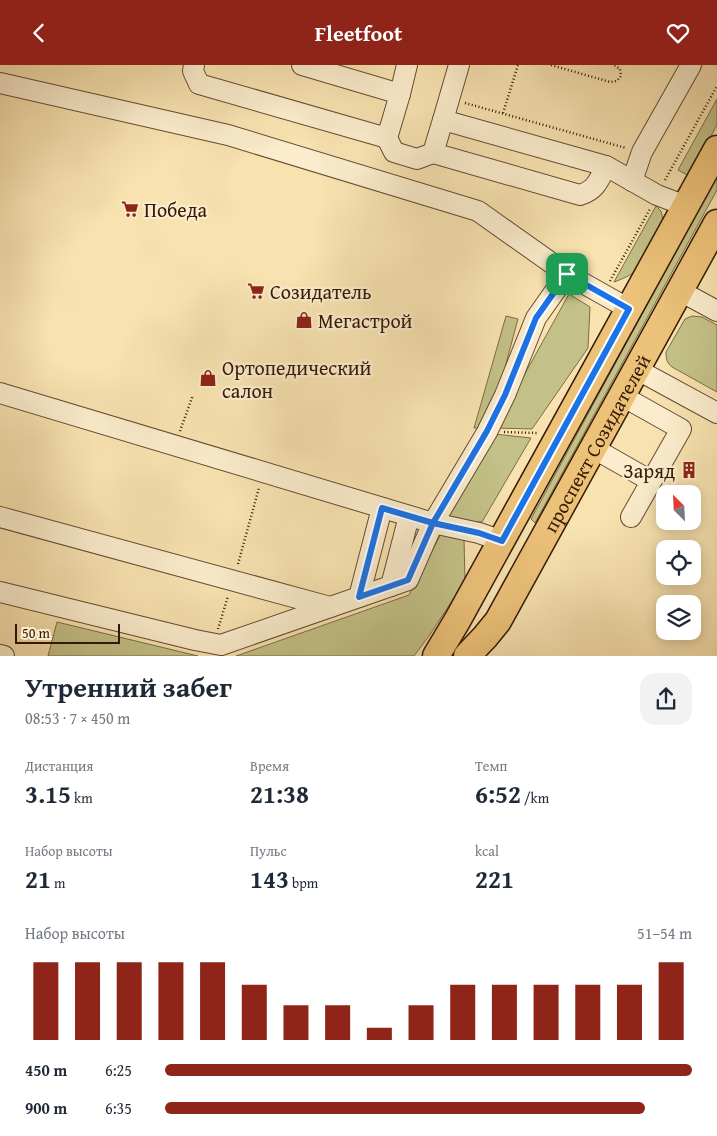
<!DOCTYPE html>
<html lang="ru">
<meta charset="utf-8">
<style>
body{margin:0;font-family:"Gentium Book Plus",serif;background:#f2f2f3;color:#1f2937;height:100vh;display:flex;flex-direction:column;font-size:19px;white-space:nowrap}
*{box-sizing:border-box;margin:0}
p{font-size:16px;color:#747a83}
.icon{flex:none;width:28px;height:28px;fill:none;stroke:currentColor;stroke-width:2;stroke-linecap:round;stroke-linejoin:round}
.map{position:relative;height:591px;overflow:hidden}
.details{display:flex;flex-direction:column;background:#fff;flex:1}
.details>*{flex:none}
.needle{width:32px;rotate:336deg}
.controls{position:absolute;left:656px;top:420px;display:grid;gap:10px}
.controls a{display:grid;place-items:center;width:45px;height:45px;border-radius:10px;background:#fff;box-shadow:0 2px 12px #0003;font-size:25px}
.scale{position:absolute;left:15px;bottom:12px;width:105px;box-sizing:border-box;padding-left:5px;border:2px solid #351806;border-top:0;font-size:14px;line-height:18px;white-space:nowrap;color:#351806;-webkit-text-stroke:4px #faeccc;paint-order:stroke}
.pin{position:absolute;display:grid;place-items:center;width:42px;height:42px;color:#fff;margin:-21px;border-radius:10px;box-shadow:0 2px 8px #0006}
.round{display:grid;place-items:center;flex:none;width:52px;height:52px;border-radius:15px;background:#f2f2f3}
.overview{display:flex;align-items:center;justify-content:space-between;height:85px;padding:0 25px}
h1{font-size:28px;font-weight:700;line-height:38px}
.stats{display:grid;grid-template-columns:repeat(3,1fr);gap:8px;height:85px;padding:5px 25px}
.stats div{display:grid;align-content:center}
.stats b{font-size:25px;font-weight:700}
.stats small{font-size:14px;font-weight:400}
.stats p{font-size:14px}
.chart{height:140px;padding:10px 25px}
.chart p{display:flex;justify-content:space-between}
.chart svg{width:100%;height:90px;margin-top:5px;stroke:#8f2418;stroke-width:6}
ul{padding:0 25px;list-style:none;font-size:16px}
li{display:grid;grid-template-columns:80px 60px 1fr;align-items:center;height:38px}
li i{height:12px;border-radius:6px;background:#8f2418}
header{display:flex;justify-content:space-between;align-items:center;height:65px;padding:0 25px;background:#8f2418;color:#fff;font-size:22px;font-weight:700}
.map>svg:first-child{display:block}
.green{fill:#c3c187;stroke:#7c6c46}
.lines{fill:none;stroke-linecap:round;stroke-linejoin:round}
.minor-casing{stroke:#664a30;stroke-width:22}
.major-casing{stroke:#351806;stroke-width:29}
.path{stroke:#351806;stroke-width:2.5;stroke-dasharray:1 2.5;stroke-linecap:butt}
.minor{stroke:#faeccc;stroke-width:20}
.major{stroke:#ecc178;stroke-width:26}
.route-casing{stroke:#fff;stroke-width:10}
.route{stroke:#1a73e8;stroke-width:6}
.labels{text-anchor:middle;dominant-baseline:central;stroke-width:4.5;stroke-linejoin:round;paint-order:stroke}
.poi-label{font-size:20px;fill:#351806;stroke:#faeccc;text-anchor:start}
.street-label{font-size:20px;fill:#351806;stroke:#faeccc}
</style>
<header><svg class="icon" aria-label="back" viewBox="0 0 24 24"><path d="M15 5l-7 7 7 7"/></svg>Fleetfoot<svg class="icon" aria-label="heart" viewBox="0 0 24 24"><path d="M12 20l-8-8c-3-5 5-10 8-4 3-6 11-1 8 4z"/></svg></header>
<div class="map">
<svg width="717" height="591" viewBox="0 0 717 591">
<rect width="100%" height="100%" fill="#f7e2b0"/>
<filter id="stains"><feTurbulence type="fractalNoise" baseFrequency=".004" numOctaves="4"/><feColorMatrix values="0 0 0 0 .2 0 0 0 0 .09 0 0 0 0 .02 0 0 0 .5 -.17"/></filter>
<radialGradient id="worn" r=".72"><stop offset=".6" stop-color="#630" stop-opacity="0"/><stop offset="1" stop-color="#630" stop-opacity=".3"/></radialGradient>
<g class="green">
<polygon points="717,34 717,60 689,111 678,105"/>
<polygon points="717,111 717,125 535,458 531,454"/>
<path d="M 656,141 L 661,146 L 663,154 L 640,202 C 632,210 625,213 614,217 Z"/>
<polygon points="569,229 590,242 588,283 532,364 495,363"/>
<polygon points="506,251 518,254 498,328 478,363 474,363"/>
<path d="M 692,251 L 702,252 L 717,260 L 717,327 L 672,302 C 667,298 666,294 666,287 L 685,254 Z"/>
<polygon points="494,369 531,373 482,457 446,456"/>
<polygon points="442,467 464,473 465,516 429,571 414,591 236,591 409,530"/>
<polygon points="57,557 198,591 48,591"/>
</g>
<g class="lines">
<g class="minor-casing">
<g id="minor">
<polyline points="194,0 193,6 199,19 387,73 400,29 407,0"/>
<polyline points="302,0 400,29"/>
<polyline points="459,0 443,55 606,101 657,130 686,141"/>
<polyline points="0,18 228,70 478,146 567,209 629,244"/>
<path d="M 443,55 L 433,88 L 580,130 C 596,125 599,115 606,101"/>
<polyline points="387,73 394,87 417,94 433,88"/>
<polyline points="632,116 642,87 691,0"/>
<polyline points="680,226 717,246"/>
<polyline points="636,304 717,348"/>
<polyline points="0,328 433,458 479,468 502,476"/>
<polyline points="622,331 681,364 631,452"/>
<polyline points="593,383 651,416"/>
<polyline points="0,452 330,542"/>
<polyline points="391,521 409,451"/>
<polyline points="0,527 195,575 221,580 408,515 433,458 487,367 505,330 536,253 567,209"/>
<polyline points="359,532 382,443"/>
<polyline points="0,590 4,591"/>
</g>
</g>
<g class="major-casing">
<g id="major">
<polyline points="436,591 457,556 717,84"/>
<path id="s1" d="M 467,591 L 485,572 L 498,556 L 717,158"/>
</g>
</g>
<g class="path">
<polyline points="551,0 610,17 617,16 621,11 620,4 614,0"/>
<polyline points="465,38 626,83"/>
<polyline points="503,48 518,0"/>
<polyline points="665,115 717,21"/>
<polyline points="610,216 650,144"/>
<polyline points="180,366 193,330"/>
<polyline points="504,367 539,368"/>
<polyline points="238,499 259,423"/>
<polyline points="218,564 228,531"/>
</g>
<use href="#minor" class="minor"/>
<use href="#major" class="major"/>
</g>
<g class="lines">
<g class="route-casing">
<polyline id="route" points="567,209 536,253 505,330 487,366 433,458 408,515 359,532 382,443 433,458 479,468 502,476 629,244 567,209"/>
</g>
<use href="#route" class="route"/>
</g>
<defs>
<g id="supermarket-bare" transform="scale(1.35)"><path d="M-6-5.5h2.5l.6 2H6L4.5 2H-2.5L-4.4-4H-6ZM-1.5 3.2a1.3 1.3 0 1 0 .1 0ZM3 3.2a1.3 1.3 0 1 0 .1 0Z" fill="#8f2418" stroke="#faeccc" stroke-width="2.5" paint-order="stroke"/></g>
<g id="shop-bare" transform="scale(1.35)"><path d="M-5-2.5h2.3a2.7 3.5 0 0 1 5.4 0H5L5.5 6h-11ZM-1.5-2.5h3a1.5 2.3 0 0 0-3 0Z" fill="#8f2418" stroke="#faeccc" stroke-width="2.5" paint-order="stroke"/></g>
<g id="building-bare" transform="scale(1.35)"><path d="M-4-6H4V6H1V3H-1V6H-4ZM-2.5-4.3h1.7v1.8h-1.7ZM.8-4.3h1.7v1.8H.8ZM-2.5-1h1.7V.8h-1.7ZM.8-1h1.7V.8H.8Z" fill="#8f2418" stroke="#faeccc" stroke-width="2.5" paint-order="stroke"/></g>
</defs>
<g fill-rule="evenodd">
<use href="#supermarket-bare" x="130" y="144"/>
<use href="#supermarket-bare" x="256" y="226"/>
<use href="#shop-bare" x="304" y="255"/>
<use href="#shop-bare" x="208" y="313"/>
<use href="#building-bare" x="689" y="405"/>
</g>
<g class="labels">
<g class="poi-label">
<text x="144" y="144">Победа</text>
<text x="270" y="226">Созидатель</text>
<text x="318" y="255">Мегастрой</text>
<text x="222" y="302">Ортопедический<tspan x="222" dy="23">салон</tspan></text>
<text x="675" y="405" text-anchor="end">Заряд</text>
</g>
<g class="street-label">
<text stroke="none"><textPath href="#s1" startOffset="250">проспект Созидателей</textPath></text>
</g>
</g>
<rect width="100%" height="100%" filter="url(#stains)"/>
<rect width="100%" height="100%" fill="url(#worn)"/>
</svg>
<div class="controls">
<a><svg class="needle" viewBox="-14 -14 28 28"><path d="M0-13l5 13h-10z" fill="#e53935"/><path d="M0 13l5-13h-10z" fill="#747a83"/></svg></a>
<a><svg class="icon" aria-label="locate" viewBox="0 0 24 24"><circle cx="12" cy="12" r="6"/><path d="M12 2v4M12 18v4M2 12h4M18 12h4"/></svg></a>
<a><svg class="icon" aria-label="layers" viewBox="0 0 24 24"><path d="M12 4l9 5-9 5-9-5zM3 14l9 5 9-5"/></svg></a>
</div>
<div class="scale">50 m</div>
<div class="pin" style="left:567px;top:209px;background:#1e9e55"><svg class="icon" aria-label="arrive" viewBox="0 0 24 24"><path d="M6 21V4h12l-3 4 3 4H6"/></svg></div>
</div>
<section class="details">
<div class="overview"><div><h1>Утренний забег</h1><p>08:53 · 7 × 450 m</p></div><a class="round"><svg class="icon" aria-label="share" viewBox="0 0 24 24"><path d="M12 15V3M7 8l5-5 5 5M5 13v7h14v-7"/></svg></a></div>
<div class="stats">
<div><p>Дистанция</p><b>3.15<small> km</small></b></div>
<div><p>Время</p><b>21:38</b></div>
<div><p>Темп</p><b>6:52<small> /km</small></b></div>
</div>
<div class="stats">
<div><p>Набор высоты</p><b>21<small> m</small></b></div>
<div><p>Пульс</p><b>143<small> bpm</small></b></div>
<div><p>kcal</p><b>221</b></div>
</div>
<div class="chart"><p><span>Набор высоты</span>51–54 m</p>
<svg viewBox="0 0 160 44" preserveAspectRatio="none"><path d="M5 44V6M15 44V6M25 44V6M35 44V6M45 44V6M55 44V17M65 44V27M75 44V27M85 44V38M95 44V27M105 44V17M115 44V17M125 44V17M135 44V17M145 44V17M155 44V6"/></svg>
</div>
<ul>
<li><b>450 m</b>6:25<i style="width:100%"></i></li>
<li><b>900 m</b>6:35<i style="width:91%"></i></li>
</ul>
</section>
